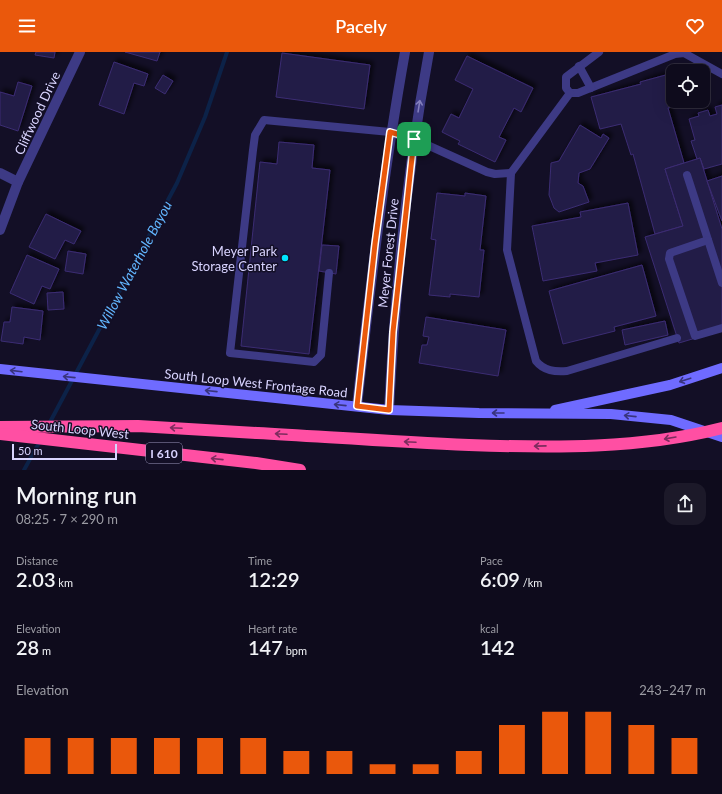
<!DOCTYPE html>
<meta charset="utf-8">
<style>
body{margin:0;font-family:Lato,sans-serif;background:#1c1929;color:#f1f3f6;height:100vh;display:flex;flex-direction:column;font-size:15px;white-space:nowrap}
*{box-sizing:border-box;margin:0}
p{font-size:13px;color:#9b9ba3}
.icon{flex:none;width:22px;height:22px;fill:none;stroke:currentColor;stroke-width:2;stroke-linecap:round;stroke-linejoin:round}
.map{position:relative;height:418px;overflow:hidden}
.side{display:flex;flex-direction:column;background:#0e0b1c;flex:1}
.side>*{flex:none}
.tools{position:absolute;left:666px;top:12px;display:grid;gap:8px}
.tools a{display:grid;place-items:center;width:44px;height:44px;border-radius:8px;background:#0e0b1c;box-shadow:0 4px 16px #0002,0 0 0 1px #2e2b3b;font-size:20px}
.scale{position:absolute;left:12px;bottom:10px;width:105px;box-sizing:border-box;padding-left:4px;border:2px solid #d9d4ff;border-top:0;font-size:11px;line-height:14px;white-space:nowrap;color:#d9d4ff;-webkit-text-stroke:3px #130f26;paint-order:stroke}
.pin{position:absolute;display:grid;place-items:center;width:34px;height:34px;color:#fff;margin:-17px;border-radius:8px;box-shadow:0 2px 6px #0006}
.round{display:grid;place-items:center;flex:none;width:42px;height:42px;border-radius:12px;background:#1c1929}
.headline{display:flex;align-items:center;justify-content:space-between;height:68px;padding:0 16px}
h1{font-size:22px;font-weight:600;line-height:30px}
.stats{display:grid;grid-template-columns:repeat(3,1fr);gap:6px;height:68px;padding:4px 16px}
.stats div{display:grid;align-content:center}
.stats b{font-size:20px;font-weight:600}
.stats small{font-size:11px;font-weight:400}
.stats p{font-size:11px}
.chart{height:112px;padding:8px 16px}
.chart p{display:flex;justify-content:space-between}
.chart svg{width:100%;height:72px;margin-top:4px;stroke:#ea580c;stroke-width:6}
header{display:flex;justify-content:space-between;align-items:center;height:52px;padding:0 16px;background:#ea580c;color:#fff;font-size:18px;font-weight:600}
.map>svg:first-child{display:block}
.lines{fill:none;stroke-linecap:round;stroke-linejoin:round}
.stream{stroke:#0c2248;stroke-width:4}
.building{fill:#241b47;stroke:#3b2d73;filter:url(#shadow)}
.service{stroke:#3d3a85;stroke-width:8}
.minor{stroke:#3d3a85;stroke-width:10}
.tertiary{stroke:#3d3a85;stroke-width:10}
.secondary{stroke:#6f6bff;stroke-width:10}
.motorway{stroke:#ff4fa3;stroke-width:12}
.motorway-bridge{stroke:#ff4fa3;stroke-width:12}
.oneway{stroke:#837fbc}
.oneway2{stroke:#38347d}
.oneway3{stroke:#7d2c5e}
.route-casing{stroke:#fff;stroke-width:8}
.route{stroke:#ea580c;stroke-width:5}
.poi-dot{fill:#00e5ff;stroke:#130f26;stroke-width:1.5}
.labels{text-anchor:middle;dominant-baseline:central;stroke-width:3;stroke-linejoin:round;paint-order:stroke}
.shield{fill:#130f26;stroke:#9e99be;stroke-width:1}
.shield-label{font-size:12px;font-weight:bold;fill:#d9d4ff}
.street-label{font-size:13px;fill:#d9d4ff;stroke:#130f26}
.poi-label{font-size:13px;fill:#d9d4ff;stroke:#130f26;text-anchor:end}
.water-label{font-size:14px;font-style:italic;fill:#62b6ff;stroke:#130f26}
</style>
<header><svg class="icon" aria-label="menu" viewBox="0 0 24 24"><path d="M4 6h16M4 12h16M4 18h16"/></svg>Pacely<svg class="icon" aria-label="heart" viewBox="0 0 24 24"><path d="M12 20l-8-8c-3-5 5-10 8-4 3-6 11-1 8 4z"/></svg></header>
<div class="map">
<svg width="722" height="418" viewBox="0 0 722 418">
<defs>
<filter id="shadow"><feDropShadow dx="3.5" dy="-3.5" stdDeviation="2" flood-color="#0009"/></filter>
</defs>
<rect width="100%" height="100%" fill="#130f26"/>
<g class="lines">
<g class="stream">
<polyline points="49,372 177,131 205,65 227,0"/>
<polyline points="24,418 40,389"/>
</g>
</g>
<g class="building">
<polygon points="36,0 55,0 54,6 35,3"/>
<polygon points="125,0 160,0 157,9"/>
<polygon points="282,1 370,13 364,57 276,45"/>
<polygon points="467,4 533,36 521,60 514,56 499,85 506,88 495,110 458,92 460,89 442,80 451,62 459,66 473,37 455,28"/>
<polygon points="114,10 148,22 144,34 134,31 124,62 99,53"/>
<polygon points="673,21 673,49 690,50 668,56 684,111 665,117 683,174 655,182 633,102 631,103 621,72 600,77 591,45 641,32 640,30"/>
<polygon points="163,23 173,29 165,42 155,36"/>
<polygon points="18,30 32,34 18,79 0,73 0,40 14,44"/>
<polygon points="722,53 722,112 704,117 700,106 697,107 691,89 695,88 689,67 699,64 698,61 708,58 710,64 717,62 715,55"/>
<polygon points="580,73 601,86 603,82 609,86 590,117 579,121 578,131 583,134 589,150 559,160 554,156 549,143 551,111 559,109"/>
<polygon points="279,90 314,93 312,116 330,118 309,302 241,294 260,110 277,112"/>
<polygon points="700,106 722,177 722,278 679,291 645,185 683,174 665,117"/>
<polygon points="722,124 722,169 707,129"/>
<polygon points="437,141 465,144 465,141 486,144 480,198 484,198 479,245 450,242 450,245 429,243 436,188 431,187"/>
<polygon points="628,151 638,203 595,211 597,219 543,229 532,174 581,165 580,160"/>
<polygon points="46,162 81,179 74,192 65,188 55,207 29,195"/>
<polygon points="322,193 339,194 336,222 319,219"/>
<polygon points="68,199 86,202 83,222 65,219"/>
<polygon points="27,203 59,217 50,237 42,234 34,252 10,241"/>
<polygon points="642,213 656,264 614,275 615,279 563,292 549,239"/>
<polygon points="63,240 64,257 48,258 47,241"/>
<polygon points="12,255 43,259 40,288 24,285 23,292 1,289 4,270 10,270"/>
<polygon points="426,265 506,278 498,324 419,311 422,293 427,293 429,285 423,284"/>
<polygon points="665,269 668,283 625,293 622,278"/>
</g>
<g class="lines">
<g class="service">
<polyline points="599,0 566,25 566,36 570,41 578,41 675,2 684,1 722,22"/>
<polyline points="579,14 591,36"/>
<path d="M 570,41 L 511,121 L 507,198 L 536,309 C 544,319 555,320 567,319 L 677,286"/>
<polyline points="414,87 487,120 495,122 511,121"/>
<polyline points="687,123 722,231"/>
<polyline points="708,188 670,201 669,207 695,284 722,276"/>
<polyline points="329,221 321,303 314,310 230,301 253,98 255,83 264,68 390,80"/>
</g>
<g class="minor">
<polyline points="390,80 414,87"/>
<polyline points="0,121 18,130"/>
<path d="M 357,354 C 370,236 384,117 405,0"/>
<path d="M 389,358 C 395,238 407,118 429,0"/>
</g>
<polyline class="tertiary" points="0,178 18,130 80,0"/>
<g class="secondary">
<polyline points="0,317 389,358 479,361 611,362 671,368 722,385"/>
<polyline points="555,358 670,333 722,316"/>
</g>
<g class="motorway">
<polyline points="0,375 138,374 257,381"/>
<polyline points="0,382 256,411 300,418"/>
</g>
<path class="motorway-bridge" d="M 257,381 C 328,385 398,390 469,393 C 553,396 640,397 722,376"/>
</g>
<defs><path id="oneway-shaft" d="M-6 0H5M1.5-3L5.5 0L1.5 3" fill="none" stroke-width="1.6" stroke-linecap="round" stroke-linejoin="round"/></defs>
<use class="oneway" href="#oneway-shaft" transform="translate(419 54) rotate(-81)"/>
<g class="oneway2">
<use href="#oneway-shaft" transform="translate(16 319) rotate(-173)"/>
<use href="#oneway-shaft" transform="translate(69 325) rotate(-174)"/>
<use href="#oneway-shaft" transform="translate(685 328) rotate(162)"/>
<use href="#oneway-shaft" transform="translate(211 339) rotate(-174)"/>
<use href="#oneway-shaft" transform="translate(340 353) rotate(-174)"/>
<use href="#oneway-shaft" transform="translate(498 361) rotate(-180)"/>
<use href="#oneway-shaft" transform="translate(630 364) rotate(-174)"/>
</g>
<g class="oneway3">
<use href="#oneway-shaft" transform="translate(176 376) rotate(-177)"/>
<use href="#oneway-shaft" transform="translate(281 382) rotate(-177)"/>
<use href="#oneway-shaft" transform="translate(670 386) rotate(170)"/>
<use href="#oneway-shaft" transform="translate(410 390) rotate(-177)"/>
<use href="#oneway-shaft" transform="translate(540 394) rotate(179)"/>
<use href="#oneway-shaft" transform="translate(217 407) rotate(-174)"/>
</g>
<g class="lines">
<g class="route-casing">
<polygon id="route" points="390,80 414,87 393,280 389,358 357,354 375,192"/>
</g>
<use href="#route" class="route"/>
</g>
<circle class="poi-dot" cx="285" cy="206" r="4"/>
<g class="labels">
<rect class="shield" x="146" y="391" width="36" height="20" rx="3"/>
<g class="shield-label">
<text x="164" y="401">I 610</text>
</g>
<g class="street-label">
<text transform="translate(37 61) rotate(-65)">Cliffwood Drive</text>
<text transform="translate(388 201) rotate(-84)">Meyer Forest Drive</text>
<text transform="translate(256 331) rotate(6)">South Loop West Frontage Road</text>
<text transform="translate(80 377) rotate(6)">South Loop West</text>
</g>
<g class="poi-label">
<text x="277" y="199">Meyer Park<tspan x="277" dy="15">Storage Center</tspan></text>
</g>
<g class="water-label">
<text transform="translate(134 213) rotate(-62)">Willow Waterhole Bayou</text>
</g>
</g>
</svg>
<div class="tools">
<a><svg class="icon" aria-label="locate" viewBox="0 0 24 24"><circle cx="12" cy="12" r="6"/><path d="M12 2v4M12 18v4M2 12h4M18 12h4"/></svg></a>
</div>
<div class="scale">50 m</div>
<div class="pin" style="left:414px;top:87px;background:#1e9e55"><svg class="icon" aria-label="arrive" viewBox="0 0 24 24"><path d="M6 21V4h12l-3 4 3 4H6"/></svg></div>
</div>
<section class="side">
<div class="headline"><div><h1>Morning run</h1><p>08:25 · 7 × 290 m</p></div><a class="round"><svg class="icon" aria-label="share" viewBox="0 0 24 24"><path d="M12 15V3M7 8l5-5 5 5M5 13v7h14v-7"/></svg></a></div>
<div class="stats">
<div><p>Distance</p><b>2.03<small> km</small></b></div>
<div><p>Time</p><b>12:29</b></div>
<div><p>Pace</p><b>6:09<small> /km</small></b></div>
</div>
<div class="stats">
<div><p>Elevation</p><b>28<small> m</small></b></div>
<div><p>Heart rate</p><b>147<small> bpm</small></b></div>
<div><p>kcal</p><b>142</b></div>
</div>
<div class="chart"><p><span>Elevation</span>243–247 m</p>
<svg viewBox="0 0 160 44" preserveAspectRatio="none"><path d="M5 44V22M15 44V22M25 44V22M35 44V22M45 44V22M55 44V22M65 44V30M75 44V30M85 44V38M95 44V38M105 44V30M115 44V14M125 44V6M135 44V6M145 44V14M155 44V22"/></svg>
</div>
</section>
